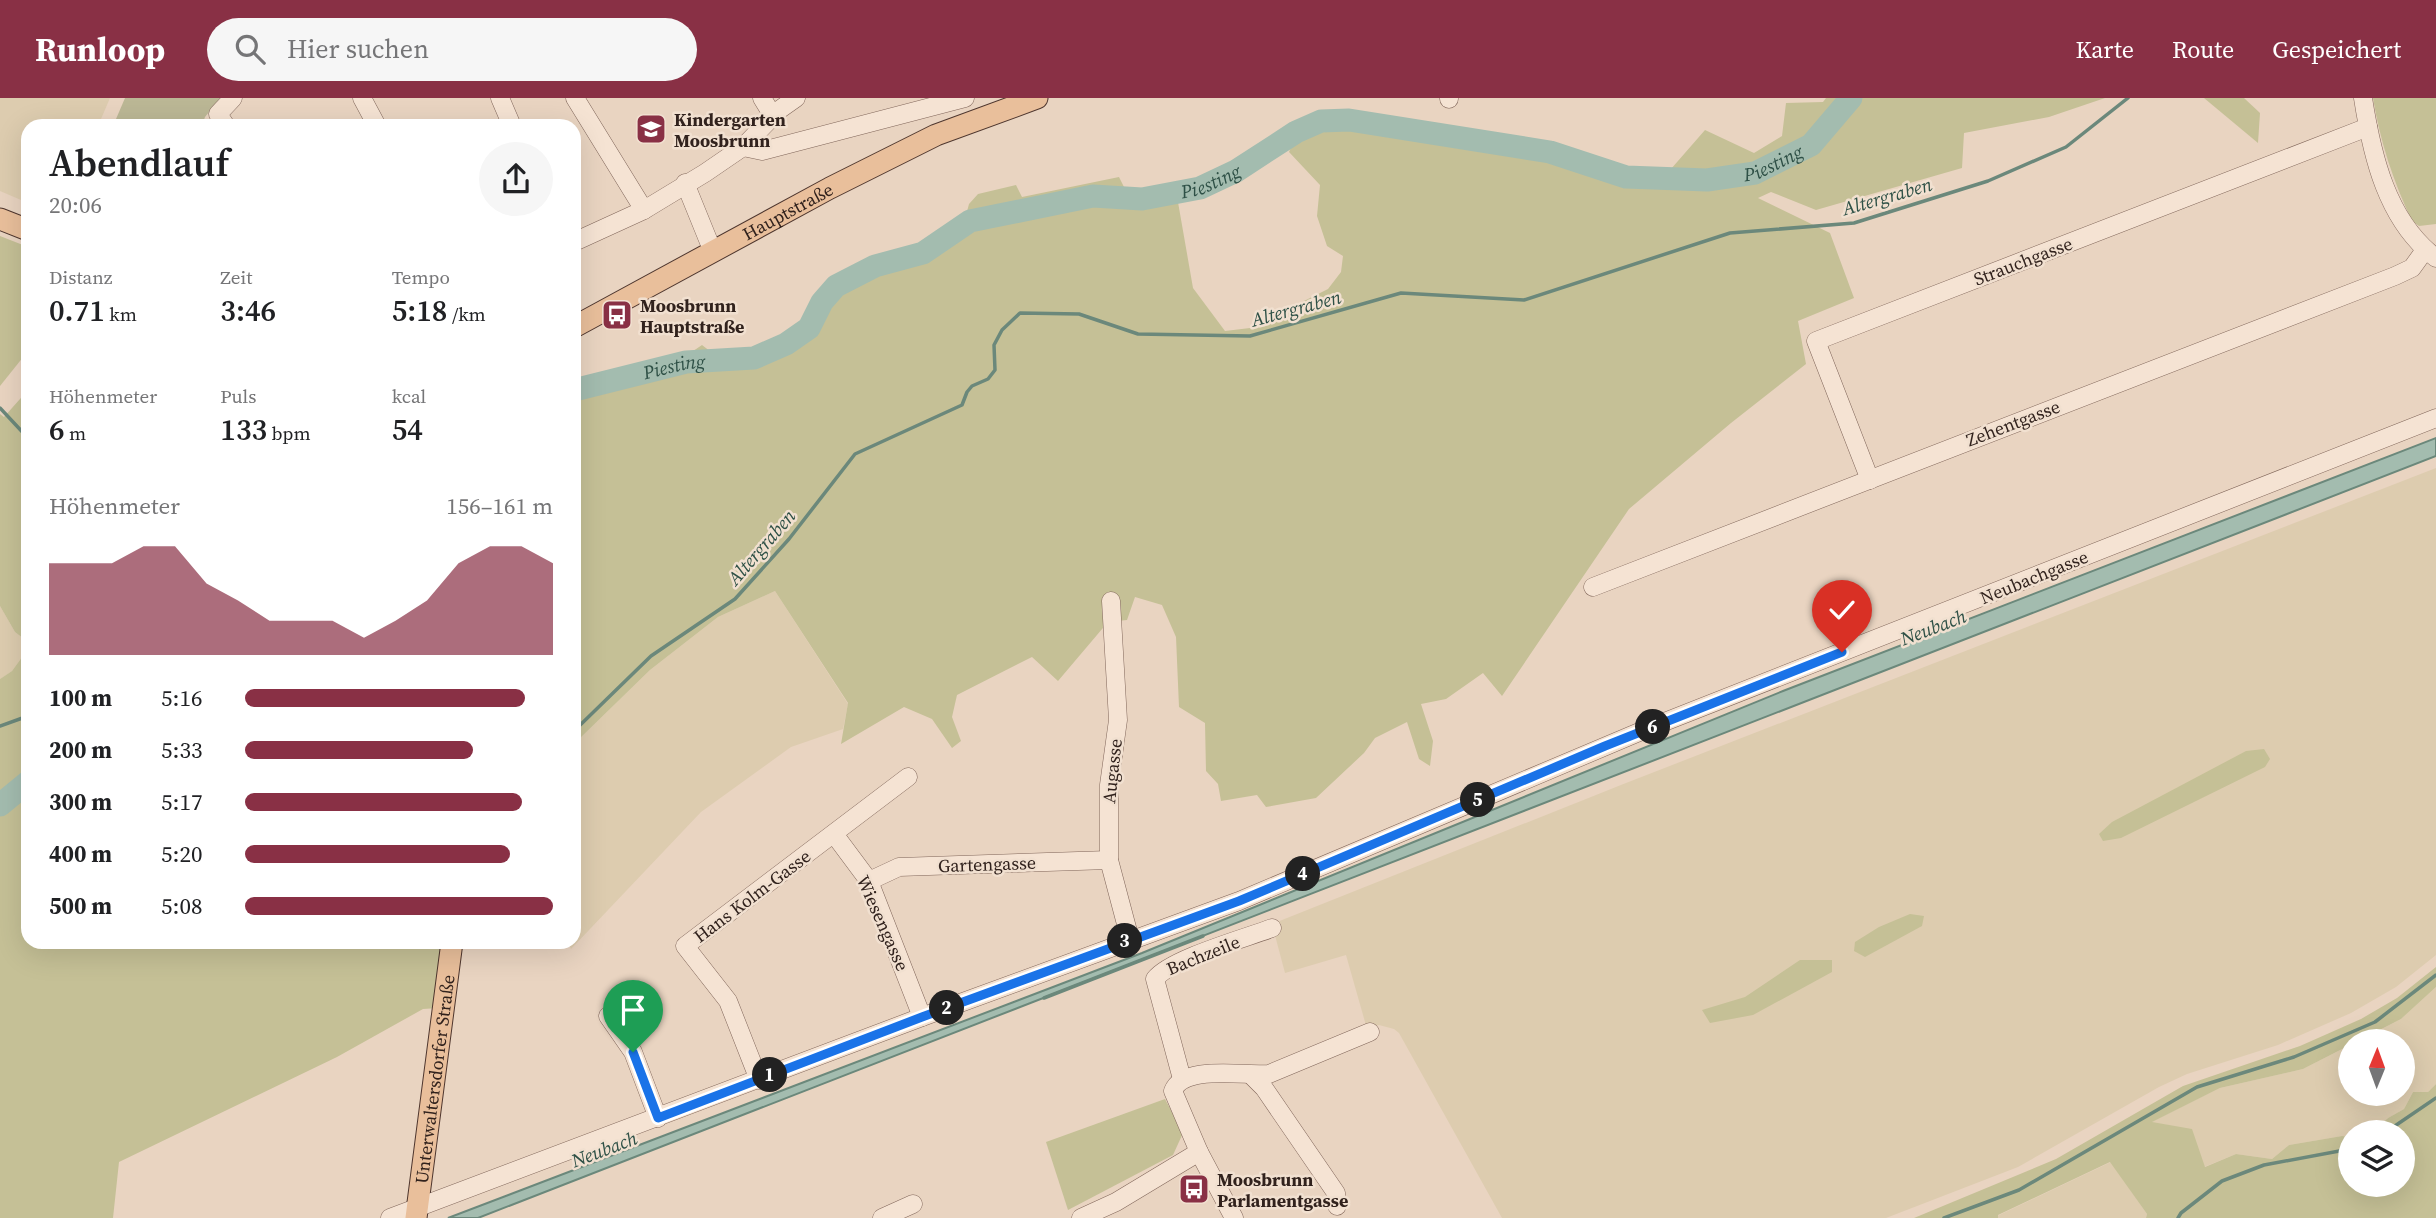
<!DOCTYPE html>
<html lang="de">
<meta charset="utf-8">
<style>
body{margin:0;font-family:"Source Serif 4",serif;background:#f6f6f6;color:#202124;height:100vh;display:flex;flex-direction:column;font-size:26px;white-space:nowrap}
*{box-sizing:border-box;margin:0}
p{font-size:23px;color:#757577}
.icon{flex:none;width:38px;height:38px;fill:none;stroke:currentColor;stroke-width:2;stroke-linecap:round;stroke-linejoin:round}
.map{position:relative;flex:1;overflow:hidden}
.sheet{position:absolute;left:21px;top:21px;width:560px;height:830px;display:flex;flex-direction:column;background:#fff;border-radius:21px;box-shadow:0 7px 28px #0002}
.sheet>*{flex:none}
.needle{width:46px;rotate:1deg}
.tools{position:absolute;left:2338px;top:931px;display:grid;gap:14px}
.tools a{display:grid;place-items:center;width:77px;height:77px;border-radius:50%;background:#fff;box-shadow:0 7px 28px #0002;font-size:35px}
.pin{position:absolute;display:grid;place-items:center;width:60px;height:60px;color:#fff;margin:-72px -30px;border-radius:50% 50% 50% 0;rotate:-45deg;box-shadow:0 0 7px #0007}
.pin .icon{rotate:45deg}
.km{position:absolute;width:35px;height:35px;margin:-18px;border-radius:50%;background:#222;color:#fff;font-size:19px;line-height:35px;text-align:center}
.round{display:grid;place-items:center;flex:none;width:74px;height:74px;border-radius:37px;background:#f6f6f6}
.head{display:flex;align-items:center;justify-content:space-between;height:119px;padding:0 28px}
h1{font-size:38px;font-weight:600;line-height:52px}
.metrics{display:grid;grid-template-columns:repeat(3,1fr);gap:10px;height:119px;padding:7px 28px}
.metrics div{display:grid;align-content:center}
.metrics b{font-size:30px;font-weight:600}
.metrics small{font-size:19px;font-weight:400}
.metrics p{font-size:19px}
.chart{height:196px;padding:14px 28px}
.chart p{display:flex;justify-content:space-between}
.chart svg{width:100%;height:126px;margin-top:7px;fill:#893045;opacity:.7}
ul{padding:0 28px;list-style:none;font-size:23px}
li{display:grid;grid-template-columns:112px 84px 1fr;align-items:center;height:52px}
li i{height:18px;border-radius:9px;background:#893045}
header{display:flex;align-items:center;gap:42px;box-sizing:border-box;height:98px;padding:0 35px;background:#893045;color:#fff}
header strong{font-size:33px}
nav{display:flex;gap:38px;margin-inline-start:auto;font-size:24px}
.search{width:490px;height:63px;background:#f6f6f6;display:flex;align-items:center;gap:18px;box-sizing:border-box;padding:0 24px;border-radius:38px;color:#757577;font-size:26px}
.map>svg:first-child{display:block}
.farmland{fill:#ddccaf}
.green{fill:#c5c096}
.cemetery{fill:#bbb795}
.water{fill:#a3bcaf;stroke:#6b887b;stroke-width:2}
.lines{fill:none;stroke-linecap:round;stroke-linejoin:round}
.stream{stroke:#6b887b;stroke-width:3.5}
.river{stroke:#a3bcaf;stroke-width:23}
.minor-casing{stroke:#80665a;stroke-width:19}
.major-casing{stroke:#4e362e;stroke-width:23}
.minor{stroke:#f5e3d3;stroke-width:18}
.major{stroke:#e9bf9b;stroke-width:21}
.route-casing{stroke:#fff;stroke-width:14}
.route{stroke:#1a73e8;stroke-width:9}
.labels{text-anchor:middle;dominant-baseline:central;stroke-width:5;stroke-linejoin:round;paint-order:stroke}
.poi-label{font-size:18px;font-weight:bold;fill:#31221d;stroke:#f1e0d0;text-anchor:start}
.street-label{font-size:18px;fill:#31221d;stroke:#f1e0d0}
.water-label{font-size:19px;font-style:italic;fill:#2e5046;stroke:#f1e0d0}
</style>
<header>
<strong>Runloop</strong>
<div class="search"><svg class="icon" aria-label="search" viewBox="0 0 24 24"><circle cx="10" cy="10" r="6"/><path d="M15 15l6 6"/></svg>Hier suchen</div>
<nav><a>Karte</a><a>Route</a><a>Gespeichert</a></nav>
</header>
<div class="map">
<svg width="2436" height="1120" viewBox="0 0 2436 1120">
<rect width="100%" height="100%" fill="#e9d4c1"/>
<g class="farmland">
<polygon points="0,0 110,0 98,28 28,28 28,105 0,93"/>
<polygon points="2436,370 2436,857 2396,889 2351,915 2278,947 2187,976 2159,989 2018,1069 1886,1120 1502,1120 1399,935 1394,931 1379,927 1367,931 1346,857 1285,875 1272,826 1626,685"/>
<polygon points="775,493 848,606 843,631 791,649 701,714 571,851 568,844 574,844 574,646 650,572 718,519"/>
<polygon points="0,508 15,534 28,544 28,555 25,555 12,573 0,581"/>
<polygon points="2436,889 2436,986 2428,994 2413,994 2404,1011 2388,1020 2373,1034 2350,1034 2350,1039 2342,1038 2289,1047 2272,1061 2236,1056 2204,1069 2151,1024 2220,990 2303,971 2350,947 2350,996 2403,996 2403,943 2358,943 2401,921"/>
<polygon points="2111,1064 2147,1116 2146,1120 1998,1120 1997,1118"/>
</g>
<g class="green">
<polygon points="1826,0 2105,0 2049,19 1964,35 1962,70 1816,112 1771,94 1758,100 1830,135 1854,200 1798,223 1806,266 1731,325 1629,411 1502,598 1483,575 1446,601 1421,606 1433,643 1430,668 1419,661 1407,624 1375,640 1364,655 1316,700 1266,709 1257,697 1221,703 1218,686 1206,673 1205,625 1179,609 1176,539 1162,507 1135,499 1127,522 1108,524 1058,583 1032,559 957,597 952,619 961,643 952,650 932,621 904,609 841,646 848,605 775,493 718,519 650,572 574,646 574,298 621,278 671,268 702,247 724,264 753,258 765,247 801,226 812,206 873,172 920,162 962,132 969,106 978,96 1016,87 1022,99 1119,79 1127,95 1175,87 1193,190 1225,233 1250,230 1328,191 1341,174 1343,158 1327,148 1317,118 1320,87 1289,54 1294,43 1303,32 1335,29 1446,41 1664,79 1705,32 1754,55 1782,38 1786,5 1823,4"/>
<polygon points="2204,0 2244,0 2260,15 2258,45"/>
<path d="M 2373,0 L 2436,0 L 2436,126 L 2419,128 L 2412,123 C 2393,83 2380,43 2373,0 Z"/>
<polygon points="0,138 28,149 28,253 0,288"/>
<polygon points="28,292 28,544 15,534 0,508 0,316 4,319"/>
<polygon points="25,555 28,555 28,844 447,844 439,910 423,911 337,959 119,1064 113,1120 0,1120 0,581 12,573"/>
<polygon points="2264,651 2270,661 2265,669 2121,740 2103,743 2099,736 2112,724 2246,653"/>
<polygon points="1910,816 1924,818 1922,828 1865,859 1854,853 1855,844 1879,829"/>
<polygon points="1800,862 1832,862 1832,874 1753,917 1710,925 1702,912 1745,899"/>
<polygon points="2436,869 2436,889 2401,921 2358,943 2350,943 2350,947 2303,971 2220,990 2152,1024 2192,1031 2205,1069 2236,1056 2272,1061 2289,1047 2342,1038 2350,1039 2350,1087 2403,1087 2403,1034 2373,1034 2388,1020 2404,1011 2413,994 2428,994 2436,986 2436,1120 2146,1120 2147,1116 2110,1064 1998,1117 1998,1120 1914,1120 2056,1061 2183,988 2300,948 2361,921 2397,900"/>
<polygon points="1165,1001 1183,1035 1173,1057 1068,1112 1046,1044"/>
</g>
<polygon class="cemetery" points="125,0 220,0 205,19 202,28 113,28"/>
<polygon class="water" points="2436,340 2436,358 478,1120 448,1120 1142,855 1783,593"/>
<g class="lines">
<g class="stream">
<polyline points="0,310 28,340"/>
<polyline points="0,628 28,618"/>
<polyline points="574,633 651,558 735,501 789,441 855,356 962,307 967,294 972,288 988,281 995,272 994,247 1002,232 1020,215 1079,216 1138,236 1250,238 1401,195 1524,202 1730,135 1854,125 1988,83 2066,49 2128,0"/>
<polyline points="1044,900 1203,838"/>
<polyline points="2386,1034 2436,1000"/>
<polyline points="1944,1120 2019,1092 2197,989 2294,959 2375,924 2436,877"/>
<polyline points="2178,1120 2181,1115 2222,1083 2264,1067 2350,1051"/>
</g>
<g class="river">
<path id="s1" d="M 574,292 L 686,264 L 754,260 L 786,246 L 809,230 L 822,204 L 836,188 L 875,168 L 923,155 L 970,123 L 1093,98 L 1142,101 L 1200,90 L 1236,73 L 1296,34 L 1321,23 L 1349,22 L 1550,54 L 1626,79 L 1707,82 L 1755,75 L 1811,47 L 1851,0"/>
<polyline points="0,707 28,684"/>
</g>
<g class="minor-casing">
<g id="minor">
<polyline points="362,0 377,28"/>
<polyline points="500,0 512,28"/>
<polyline points="575,0 644,112"/>
<polyline points="762,0 773,18"/>
<polyline points="1449,0 1449,1"/>
<path d="M 2363,0 C 2372,58 2387,123 2436,160"/>
<polyline points="226,28 218,16 233,0"/>
<polyline points="743,49 762,53 965,0"/>
<polyline points="685,85 713,154"/>
<polyline points="574,144 644,112 705,75 743,49 779,12 796,0"/>
<polyline points="1870,382 1816,243 2368,29"/>
<polyline points="1593,489 2395,178 2412,170 2425,152"/>
<polyline points="1111,503 1118,622 1109,687 1109,762 1130,841"/>
<polyline points="834,736 869,783 922,919"/>
<polyline points="869,783 899,769 1109,762"/>
<polyline points="608,918 633,954 658,1020"/>
<polyline points="1252,978 1264,990 1336,1095 1337,1108"/>
<path d="M 1182,981 L 1155,881 C 1170,861 1246,840 1272,830"/>
<polyline points="759,982 728,903 685,848 908,679"/>
<polyline points="390,1120 922,919 1239,803 1644,632 2436,320"/>
<polyline points="882,1120 913,1106"/>
<polyline points="1081,1120 1116,1104 1199,1054"/>
<path d="M 1234,1120 L 1199,1054 L 1173,993 C 1183,966 1245,978 1269,976 L 1370,934"/>
</g>
</g>
<g class="major-casing">
<g id="major">
<polyline points="0,121 28,132"/>
<path id="s2" d="M 574,229 L 830,90 L 936,37 L 1037,0"/>
<path id="s3" d="M 416,1120 L 452,844"/>
</g>
</g>
<use href="#minor" class="minor"/>
<use href="#major" class="major"/>
</g>
<g class="lines">
<g class="route-casing">
<polyline id="route" points="633,954 658,1020 922,919 1239,803 1605,648 1842,554"/>
</g>
<use href="#route" class="route"/>
</g>
<defs>
<g id="school-square" transform="scale(1.575)"><rect x="-9" y="-9" width="18" height="18" rx="4" fill="#893045" stroke="#f1e0d0"/><path d="M0-5L7-2L0 1L-7-2ZM-4 1L0 2.5L4 1V4Q0 6-4 4Z" fill="#fff"/></g>
<g id="bus-square" transform="scale(1.575)"><rect x="-9" y="-9" width="18" height="18" rx="4" fill="#893045" stroke="#f1e0d0"/><path d="M-5-6H5V4H4V6H2V4H-2V6H-4V4H-5ZM-3.5-4V0h7V-4ZM-3.5 1.2v1.5H-2V1.2ZM2 1.2v1.5H3.5V1.2Z" fill="#fff"/></g>
</defs>
<g fill-rule="evenodd">
<use href="#school-square" x="651" y="31"/>
<use href="#bus-square" x="617" y="217"/>
<use href="#bus-square" x="1194" y="1091"/>
</g>
<g class="labels">
<g class="poi-label">
<text x="674" y="21">Kindergarten<tspan x="674" dy="21">Moosbrunn</tspan></text>
<text x="640" y="207">Moosbrunn<tspan x="640" dy="21">Hauptstraße</tspan></text>
<text x="1217" y="1081">Moosbrunn<tspan x="1217" dy="21">Parlamentgasse</tspan></text>
</g>
<g class="street-label">
<text stroke="none"><textPath href="#s2" startOffset="243">Hauptstraße</textPath></text>
<text transform="translate(2023 163) rotate(-21)">Strauchgasse</text>
<text transform="translate(2013 325) rotate(-21)">Zehentgasse</text>
<text transform="translate(2034 479) rotate(-22)">Neubachgasse</text>
<text transform="translate(1112 673) rotate(-84)">Augasse</text>
<text transform="translate(987 766) rotate(-2)">Gartengasse</text>
<text transform="translate(752 798) rotate(-37)">Hans Kolm-Gasse</text>
<text transform="translate(883 825) rotate(66)">Wiesengasse</text>
<text transform="translate(1203 857) rotate(-22)">Bachzeile</text>
<text stroke="none"><textPath href="#s3" startOffset="140">Unterwaltersdorfer Straße</textPath></text>
</g>
<g class="water-label">
<text stroke="none"><textPath href="#s1" startOffset="1281">Piesting</textPath></text>
<text stroke="none"><textPath href="#s1" startOffset="693">Piesting</textPath></text>
<text transform="translate(1887 98) rotate(-16)">Altergraben</text>
<text transform="translate(1296 210) rotate(-15)">Altergraben</text>
<text stroke="none"><textPath href="#s1" startOffset="103">Piesting</textPath></text>
<text transform="translate(761 449) rotate(-49)">Altergraben</text>
<text transform="translate(1933 529) rotate(-21)">Neubach</text>
<text transform="translate(604 1051) rotate(-21)">Neubach</text>
</g>
</g>
</svg>
<div class="tools">
<a><svg class="needle" viewBox="-14 -14 28 28"><path d="M0-13l5 13h-10z" fill="#e53935"/><path d="M0 13l5-13h-10z" fill="#757577"/></svg></a>
<a><svg class="icon" aria-label="layers" viewBox="0 0 24 24"><path d="M12 4l9 5-9 5-9-5zM3 14l9 5 9-5"/></svg></a>
</div>
<div class="pin" style="left:633px;top:954px;background:#1e9e55"><svg class="icon" aria-label="arrive" viewBox="0 0 24 24"><path d="M6 21V4h12l-3 4 3 4H6"/></svg></div>
<div class="pin" style="left:1842px;top:554px;background:#d93025"><svg class="icon" aria-label="check" viewBox="0 0 24 24"><path d="M5 12l5 5 9-10"/></svg></div>
<b class="km" style="left:770px;top:977px">1</b>
<b class="km" style="left:947px;top:910px">2</b>
<b class="km" style="left:1125px;top:843px">3</b>
<b class="km" style="left:1303px;top:776px">4</b>
<b class="km" style="left:1478px;top:702px">5</b>
<b class="km" style="left:1653px;top:629px">6</b>
<section class="sheet">
<div class="head"><div><h1>Abendlauf</h1><p>20:06</p></div><a class="round"><svg class="icon" aria-label="share" viewBox="0 0 24 24"><path d="M12 15V3M7 8l5-5 5 5M5 13v7h14v-7"/></svg></a></div>
<div class="metrics">
<div><p>Distanz</p><b>0.71<small> km</small></b></div>
<div><p>Zeit</p><b>3:46</b></div>
<div><p>Tempo</p><b>5:18<small> /km</small></b></div>
</div>
<div class="metrics">
<div><p>Höhenmeter</p><b>6<small> m</small></b></div>
<div><p>Puls</p><b>133<small> bpm</small></b></div>
<div><p>kcal</p><b>54</b></div>
</div>
<div class="chart"><p><span>Höhenmeter</span>156–161 m</p>
<svg viewBox="0 0 160 44" preserveAspectRatio="none"><path d="M0 44V12L10 12L20 12L30 6L40 6L50 19L60 25L70 32L80 32L90 32L100 38L110 32L120 25L130 12L140 6L150 6L160 12V44z"/></svg>
</div>
<ul>
<li><b>100 m</b>5:16<i style="width:91%"></i></li>
<li><b>200 m</b>5:33<i style="width:74%"></i></li>
<li><b>300 m</b>5:17<i style="width:90%"></i></li>
<li><b>400 m</b>5:20<i style="width:86%"></i></li>
<li><b>500 m</b>5:08<i style="width:100%"></i></li>
</ul>
</section>
</div>
